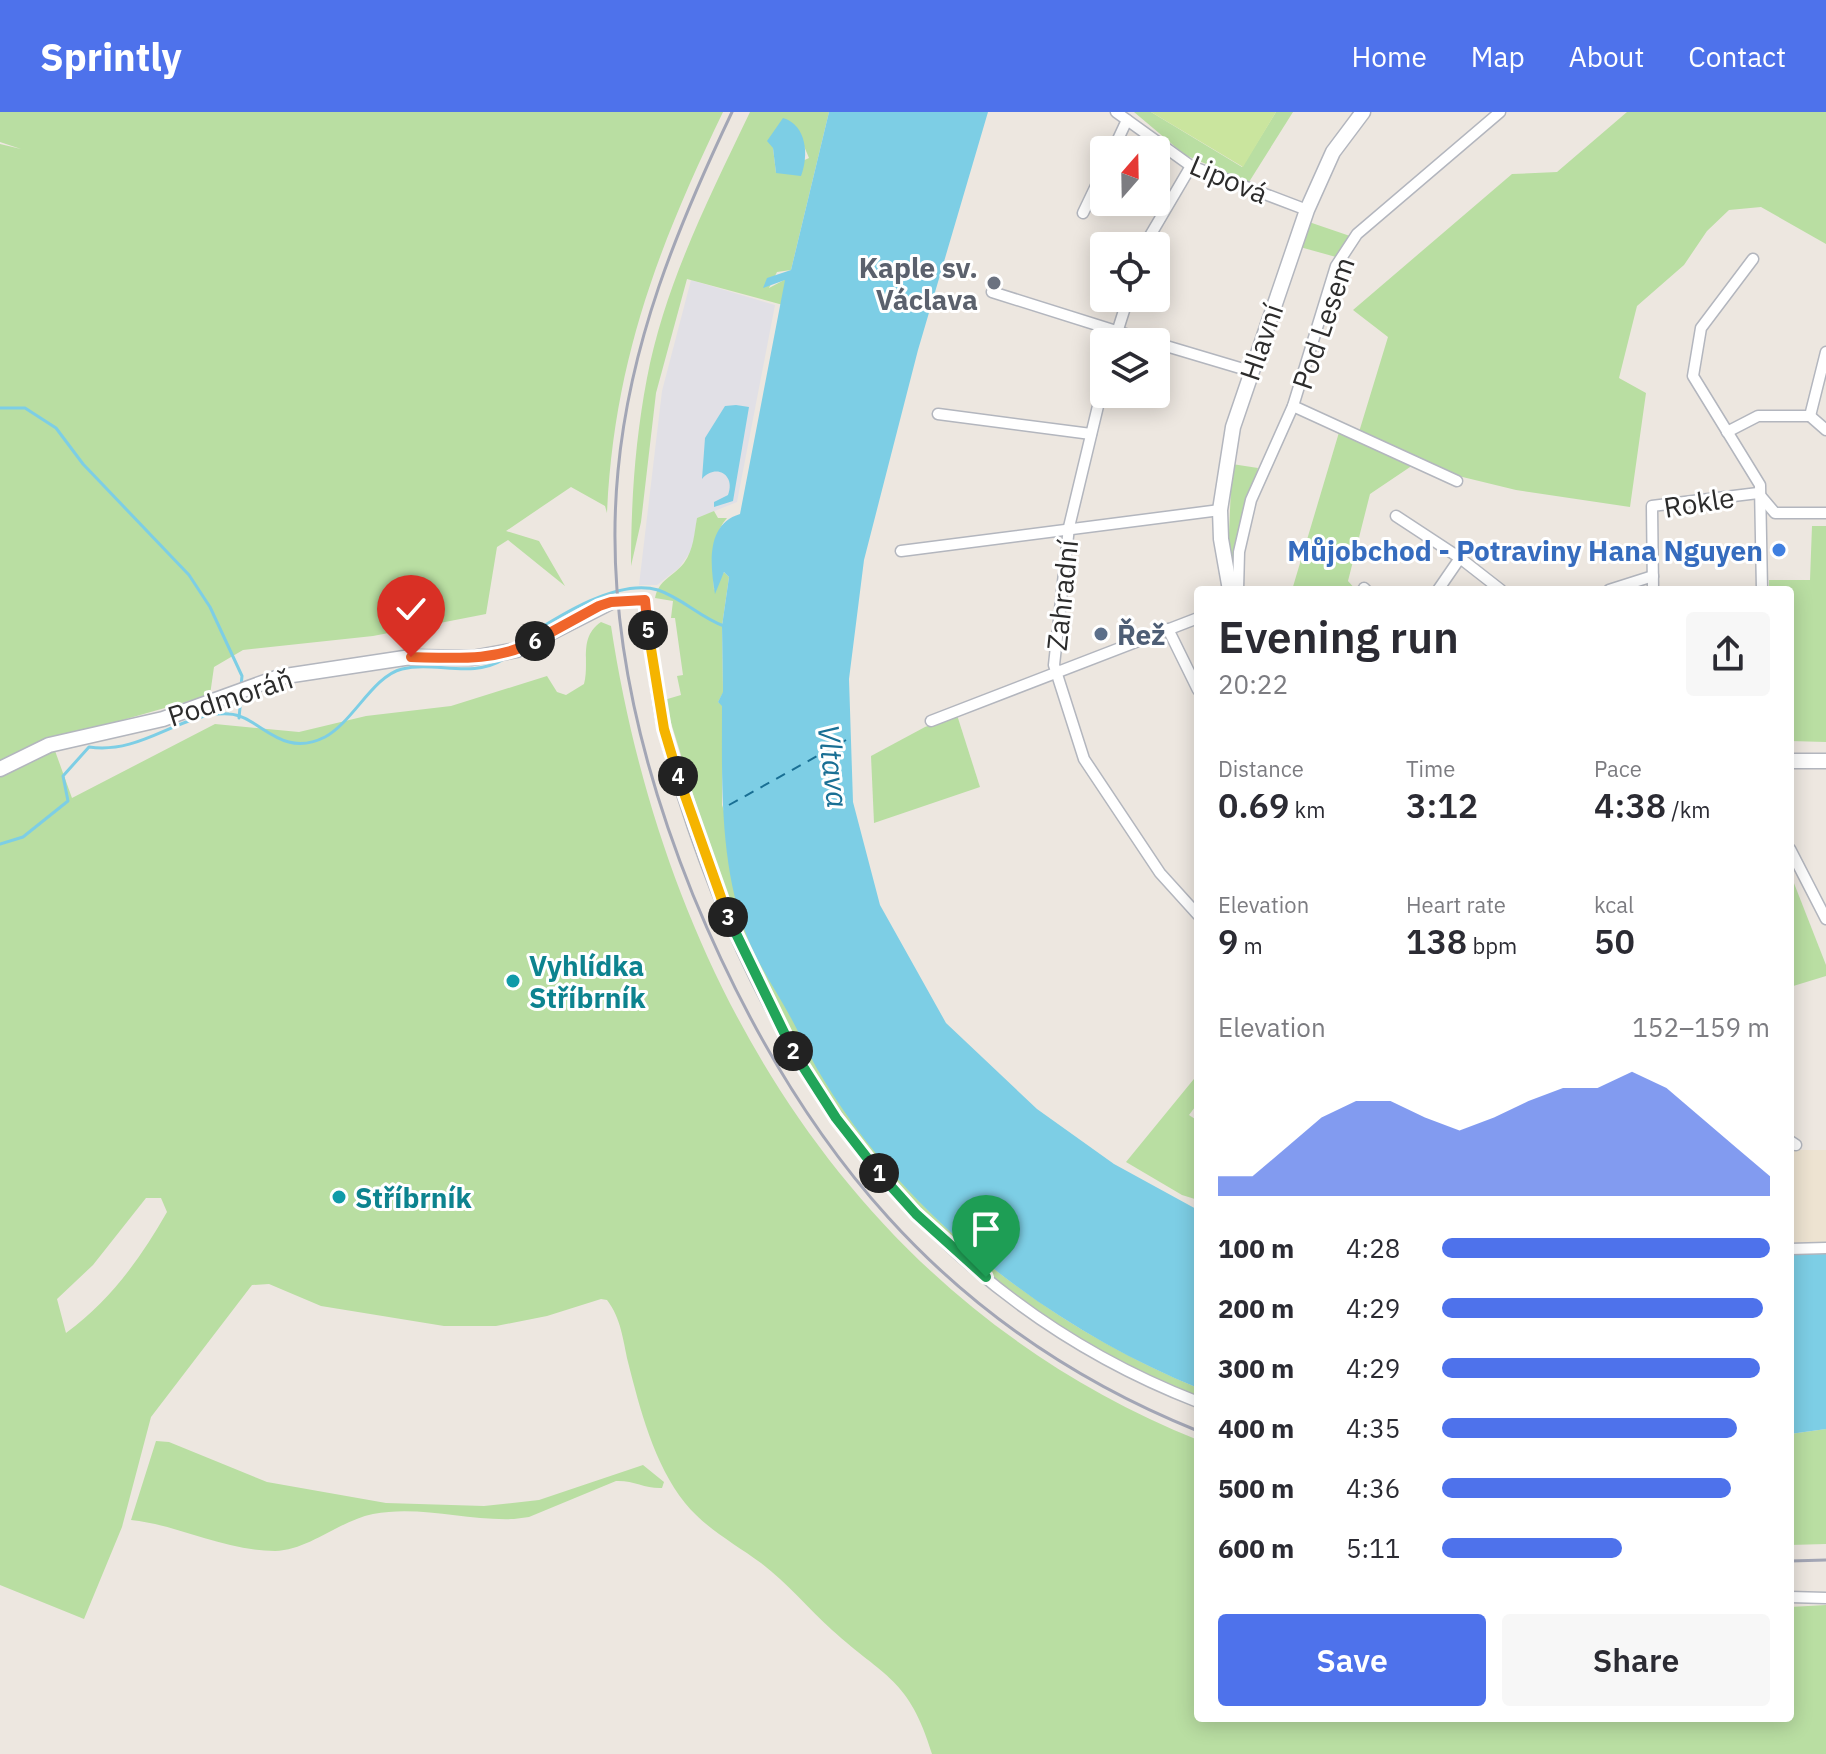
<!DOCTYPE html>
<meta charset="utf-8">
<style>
body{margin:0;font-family:"IBM Plex Sans",sans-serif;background:#f7f7f7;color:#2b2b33;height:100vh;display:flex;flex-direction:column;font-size:30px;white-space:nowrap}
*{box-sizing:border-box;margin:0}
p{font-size:26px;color:#7c7c81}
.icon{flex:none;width:44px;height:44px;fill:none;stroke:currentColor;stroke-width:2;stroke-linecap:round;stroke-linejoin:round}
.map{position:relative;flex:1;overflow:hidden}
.sheet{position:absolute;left:1194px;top:474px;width:600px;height:1136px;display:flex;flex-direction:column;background:#fff;border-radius:8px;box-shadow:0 4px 20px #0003}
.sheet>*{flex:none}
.needle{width:52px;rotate:20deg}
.buttons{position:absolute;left:1090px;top:24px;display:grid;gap:16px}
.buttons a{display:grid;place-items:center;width:80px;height:80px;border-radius:8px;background:#fff;box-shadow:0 4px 20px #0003;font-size:40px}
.pin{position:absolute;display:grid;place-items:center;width:68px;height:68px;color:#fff;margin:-82px -34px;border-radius:50% 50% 50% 0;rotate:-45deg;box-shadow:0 0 8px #0007}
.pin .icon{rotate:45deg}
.km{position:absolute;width:40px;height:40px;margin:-20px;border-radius:50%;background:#222;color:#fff;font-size:22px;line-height:40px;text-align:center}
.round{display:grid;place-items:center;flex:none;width:84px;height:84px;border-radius:8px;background:#f7f7f7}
.summary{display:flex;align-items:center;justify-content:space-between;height:136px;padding:0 24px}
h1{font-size:44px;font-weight:600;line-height:60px}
.metrics{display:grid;grid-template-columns:repeat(3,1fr);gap:12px;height:136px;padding:8px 24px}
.metrics div{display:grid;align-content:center}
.metrics b{font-size:34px;font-weight:600}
.metrics small{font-size:22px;font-weight:400}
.metrics p{font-size:22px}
.chart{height:224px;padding:16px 24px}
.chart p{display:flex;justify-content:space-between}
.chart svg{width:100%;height:144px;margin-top:8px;fill:#4e72eb;opacity:.7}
.primary-button{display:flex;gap:16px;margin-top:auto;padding:16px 24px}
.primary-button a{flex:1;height:92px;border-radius:8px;background:#4e72eb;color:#fff;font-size:32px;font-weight:600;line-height:92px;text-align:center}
.primary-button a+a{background:#f7f7f7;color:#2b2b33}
ul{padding:0 24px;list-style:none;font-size:26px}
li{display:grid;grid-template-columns:128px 96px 1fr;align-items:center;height:60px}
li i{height:20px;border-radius:10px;background:#4e72eb}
header{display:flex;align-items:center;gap:48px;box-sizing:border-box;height:112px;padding:0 40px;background:#4e72eb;color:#fff}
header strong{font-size:38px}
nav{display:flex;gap:44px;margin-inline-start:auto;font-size:28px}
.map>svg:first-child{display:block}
.industrial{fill:#e1e0e6}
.education{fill:#ede3d1}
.green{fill:#b9dea2;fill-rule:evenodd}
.pitch{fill:#cae59e}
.water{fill:#7dcee5}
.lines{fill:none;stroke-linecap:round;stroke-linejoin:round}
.stream{stroke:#7dcee5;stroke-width:3}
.ferry{stroke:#196f94;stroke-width:2;stroke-dasharray:10 8;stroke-linecap:butt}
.street-casing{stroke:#b3b6be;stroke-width:13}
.secondary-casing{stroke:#b3b6be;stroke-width:17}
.street{stroke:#fff;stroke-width:10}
.secondary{stroke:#fff;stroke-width:14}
.rail{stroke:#a3a6b5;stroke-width:3}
.split-1-casing{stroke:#fff;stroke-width:16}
.split-2-casing{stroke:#fff;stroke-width:16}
.split-3-casing{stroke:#fff;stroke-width:16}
.split-4-casing{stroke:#fff;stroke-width:16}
.split-5-casing{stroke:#fff;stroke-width:16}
.split-6-casing{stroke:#fff;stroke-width:16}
.split-7-casing{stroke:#fff;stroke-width:16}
.split-1{stroke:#22a559;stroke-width:10}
.split-2{stroke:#22a559;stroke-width:10}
.split-3{stroke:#22a559;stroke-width:10}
.split-4{stroke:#f5b400;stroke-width:10}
.split-5{stroke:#f5b400;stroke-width:10}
.split-6{stroke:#f0652b;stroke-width:10}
.split-7{stroke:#f0652b;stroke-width:10}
.worship-dot{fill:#6b7280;stroke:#fff;stroke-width:3}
.shop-dot{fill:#3f7fe0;stroke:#fff;stroke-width:3}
.service-dot{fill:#5c6f8a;stroke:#fff;stroke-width:3}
.culture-dot{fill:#0f9aa8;stroke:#fff;stroke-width:3}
.labels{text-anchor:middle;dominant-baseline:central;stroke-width:6;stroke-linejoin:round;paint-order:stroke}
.street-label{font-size:28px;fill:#2c2c2c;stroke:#fff}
.worship-label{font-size:28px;font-weight:bold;fill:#5b616d;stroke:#fff;text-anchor:end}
.shop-label{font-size:28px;font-weight:bold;fill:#366cbe;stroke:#fff;text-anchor:end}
.service-label{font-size:28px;font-weight:bold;fill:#4e5e75;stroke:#fff;text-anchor:start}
.culture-label{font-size:28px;font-weight:bold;fill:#0d838f;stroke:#fff;text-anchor:start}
.water-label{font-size:30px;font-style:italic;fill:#196f94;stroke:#fff}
</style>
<header>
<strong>Sprintly</strong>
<nav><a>Home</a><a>Map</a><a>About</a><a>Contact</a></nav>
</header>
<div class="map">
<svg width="1826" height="1642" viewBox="0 0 1826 1642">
<rect width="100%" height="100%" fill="#ede7e0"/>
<polygon class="industrial" points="691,168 775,193 737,390 697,406 693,436 679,456 657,473 639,473 662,279"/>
<polygon class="education" points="1790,1038 1826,1038 1826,1130 1790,1131 1793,1078"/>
<g class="green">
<path d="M 0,0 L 723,0 C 658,135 614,249 607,401 L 605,394 L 571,375 L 506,419 L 539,429 L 565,474 L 508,428 L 497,435 L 486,502 L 373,524 L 243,538 L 214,555 L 210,583 L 32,634 L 0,652 L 0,32 L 21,37 L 0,30 Z"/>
<path d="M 750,0 L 829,0 L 791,158 L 777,160 L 769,176 L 786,167 L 783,193 L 687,167 L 656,281 L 641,410 L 631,454 C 631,390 635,329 647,266 C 665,172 709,86 750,0 ZM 801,27 L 809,46 L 776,61 L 773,36 Z"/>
<polygon points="1134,0 1151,0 1242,55 1276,0 1293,0 1249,70 1185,43"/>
<polygon points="1627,0 1826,0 1826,132 1761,95 1729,98 1707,119 1684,153 1637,194 1619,266 1646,281 1630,395 1516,378 1442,360 1359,320 1388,225 1353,198 1512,62 1557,60"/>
<polygon points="1309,110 1350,124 1336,145 1300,135"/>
<polygon points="1340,317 1416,351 1370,382 1348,469 1356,478 1292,478"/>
<polygon points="1232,352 1258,356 1235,431 1236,468 1228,444"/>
<path d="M 714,399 L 718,406 L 727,406 C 710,425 713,454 714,478 L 724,460 L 729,465 L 722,514 L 723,581 L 718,590 L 722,593 L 722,693 L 799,920 C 879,1083 1032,1208 1198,1276 L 1198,1287 L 1119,1252 L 1022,1192 L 943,1125 L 821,980 L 733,812 L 664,588 L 681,583 L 677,564 L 683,563 L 675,506 L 671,506 L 673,489 L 655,486 C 659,467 673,465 684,451 C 694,437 694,422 697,406 Z"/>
<polygon points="1812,414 1826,414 1826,630 1790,629 1790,478 1769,478 1769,468 1810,468"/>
<path d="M 601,510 L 611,514 C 665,869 855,1190 1198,1328 L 1198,1606 L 1790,1606 L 1790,1495 L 1826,1493 L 1826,1642 L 932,1642 C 909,1566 885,1566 832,1518 C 808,1496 786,1470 761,1451 C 735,1432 705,1416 685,1391 C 654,1352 640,1297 628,1250 C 623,1228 621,1206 607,1188 L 601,1187 L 547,1204 L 496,1214 L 444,1214 L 321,1194 L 269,1172 L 252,1173 L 151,1305 L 122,1415 L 84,1507 L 0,1473 L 0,665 L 54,636 L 72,686 L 215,612 L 299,620 L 366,604 L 451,594 L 547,564 L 557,580 L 566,583 L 584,572 C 590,549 578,526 601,510 ZM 146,1086 L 161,1086 L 167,1100 C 140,1147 110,1189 66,1221 L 57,1187 L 93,1153 Z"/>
<polygon points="957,603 980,675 874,711 871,644 925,615"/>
<polygon points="1790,761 1826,853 1826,864 1790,875"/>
<polygon points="1198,962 1198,991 1189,1003 1198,1009 1198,1088 1182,1083 1126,1050"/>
<polygon points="1826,1317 1826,1432 1790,1433 1790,1322"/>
<path d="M 156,1329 L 169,1330 L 267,1370 L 386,1391 L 484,1394 L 539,1388 L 643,1353 L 664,1370 L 662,1376 C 646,1377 633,1368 616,1369 L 529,1405 L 514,1407 C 467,1409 420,1393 373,1402 C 339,1409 309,1438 275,1439 C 225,1439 179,1413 131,1408 Z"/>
</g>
<polygon class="pitch" points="1151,0 1276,0 1243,55"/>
<g class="water">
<path d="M 829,0 L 988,0 L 918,238 L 864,448 L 849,567 L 853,690 L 880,793 L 946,911 L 1037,997 L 1114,1052 L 1198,1098 L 1198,1276 C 1045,1214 899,1099 816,955 C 807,939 800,922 791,906 C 777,880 759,854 748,827 C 719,754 722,670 722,594 L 718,590 L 723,580 L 722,514 L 729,465 L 724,460 L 715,482 C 710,452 706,412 740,402 L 785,168 L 763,176 L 767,166 L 791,158 Z"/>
<path d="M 783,6 C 807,13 809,44 801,64 L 776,61 L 773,36 L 767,29 Z"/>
<path d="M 736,293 L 749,295 L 733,389 L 714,395 L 714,390 L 728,383 C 736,363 716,351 702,367 L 705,326 L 725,294 Z"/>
<polygon points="1790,1142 1826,1142 1826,1317 1790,1322"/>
</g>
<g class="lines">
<g class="stream">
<polyline points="0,296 25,296 56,316 83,352 189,463 210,495 242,564 241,574"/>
<path d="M 515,532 C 550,510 615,465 658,478 C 682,486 701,506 724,514"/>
<polyline points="239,606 241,585"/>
<path d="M 0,732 L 23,725 L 68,689 L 63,664 L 89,635 C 143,643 181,599 229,602 C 259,603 280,648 325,625 C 353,610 373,564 402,557 C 436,549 472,567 504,547"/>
</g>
<polyline class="ferry" points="729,693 846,628"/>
<g class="street-casing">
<g id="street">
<polyline points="1116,0 1191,54 1307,98"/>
<polyline points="1113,38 1127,8"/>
<polyline points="1083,101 1104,57"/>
<polyline points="1144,134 1191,54"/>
<polyline points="1753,147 1701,216 1693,264 1760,373 1762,478"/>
<polyline points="992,180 1151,230"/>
<polyline points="1114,230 1128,186"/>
<polyline points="1156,231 1250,259"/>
<polyline points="1104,269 1069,415 1054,553 1084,647 1160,761 1198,803"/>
<polyline points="1293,294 1457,369"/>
<polyline points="938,302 1091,322"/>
<polyline points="1810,304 1826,318"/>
<polyline points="1727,320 1758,304 1810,304 1826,240"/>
<polyline points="1396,404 1460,446 1501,478"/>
<polyline points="901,439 1220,398"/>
<polyline points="1364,476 1366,478"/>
<polyline points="1238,478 1239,440 1251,388 1293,294 1336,154 1357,122 1500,0"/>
<polyline points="1438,478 1460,446"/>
<polyline points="1609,478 1653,464"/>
<polyline points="1653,478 1652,394 1758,381 1775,401 1826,401"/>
<path d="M 611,490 L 645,488 C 653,532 653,576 664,620 C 744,915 902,1175 1198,1290"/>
<polyline points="1168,517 1198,578"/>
<polyline points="931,609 1198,506"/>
<polyline points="1790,737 1826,807"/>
<polyline points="1790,1029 1796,1033"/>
<polyline points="1790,1137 1826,1136"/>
<polyline points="1790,1485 1826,1486"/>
</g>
</g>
<g class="secondary-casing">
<g id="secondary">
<polyline points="1230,478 1221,427 1220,398 1233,315 1307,98 1333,40 1363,0"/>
<polyline points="1790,649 1826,649"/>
<polyline points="0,657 49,633 163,607 279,565 411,545 472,546 517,538 611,490"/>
</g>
</g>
<use href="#street" class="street"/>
<use href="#secondary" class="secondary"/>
<g class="rail">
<path d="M 732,0 C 677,116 630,230 618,359 C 604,504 639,649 693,783 C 795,1031 944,1217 1198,1319"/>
<polyline points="1790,1449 1826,1448"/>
</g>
</g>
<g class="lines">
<g class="split-1-casing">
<polyline id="split-1" points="879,1061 916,1102 986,1165"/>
</g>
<g class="split-2-casing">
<polyline id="split-2" points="793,939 836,1006 879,1061"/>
</g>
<g class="split-3-casing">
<polyline id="split-3" points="728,805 793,939"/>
</g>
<g class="split-4-casing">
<polyline id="split-4" points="678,664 728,805"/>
</g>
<g class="split-5-casing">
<polyline id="split-5" points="648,518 664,617 678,664"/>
</g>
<g class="split-6-casing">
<polyline id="split-6" points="535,529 599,494 611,490 645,488 648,518"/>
</g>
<g class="split-7-casing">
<path id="split-7" d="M 411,545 C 453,546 497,550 535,529"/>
</g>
<use href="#split-1" class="split-1"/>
<use href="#split-2" class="split-2"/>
<use href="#split-3" class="split-3"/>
<use href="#split-4" class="split-4"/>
<use href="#split-5" class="split-5"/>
<use href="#split-6" class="split-6"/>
<use href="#split-7" class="split-7"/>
</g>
<circle class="worship-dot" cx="994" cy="171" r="8"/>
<circle class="shop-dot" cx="1779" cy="438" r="8"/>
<circle class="service-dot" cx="1101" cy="522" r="8"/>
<g class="culture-dot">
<circle cx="513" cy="869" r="8"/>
<circle cx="339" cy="1085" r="8"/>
</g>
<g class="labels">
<g class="street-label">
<text transform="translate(1229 67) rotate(23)">Lipová</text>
<text transform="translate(1323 211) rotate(-71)">Pod Lesem</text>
<text transform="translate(1261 230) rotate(-71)">Hlavní</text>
<text transform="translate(1699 390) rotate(-9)">Rokle</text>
<text transform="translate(1062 483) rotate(-84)">Zahradní</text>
<text transform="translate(230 585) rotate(-18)">Podmoráň</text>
</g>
<g class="worship-label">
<text x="978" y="155">Kaple sv.<tspan x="978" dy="32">Václava</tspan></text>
</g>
<g class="shop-label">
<text x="1763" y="438">Můjobchod - Potraviny Hana Nguyen</text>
</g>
<g class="service-label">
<text x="1117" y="522">Řež</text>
</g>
<g class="culture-label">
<text x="529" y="853">Vyhlídka<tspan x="529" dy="32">Stříbrník</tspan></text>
<text x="355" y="1085">Stříbrník</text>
</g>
<g class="water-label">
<text transform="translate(834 654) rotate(83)">Vltava</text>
</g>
</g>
</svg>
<div class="buttons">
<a><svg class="needle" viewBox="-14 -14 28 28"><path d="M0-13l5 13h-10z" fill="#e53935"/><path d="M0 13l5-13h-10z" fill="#7c7c81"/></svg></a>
<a><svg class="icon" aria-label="locate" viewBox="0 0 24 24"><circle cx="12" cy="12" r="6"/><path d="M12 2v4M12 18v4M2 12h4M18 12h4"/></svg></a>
<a><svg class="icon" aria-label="layers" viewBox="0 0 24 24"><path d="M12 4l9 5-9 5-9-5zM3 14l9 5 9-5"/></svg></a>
</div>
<div class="pin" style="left:986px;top:1165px;background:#1e9e55"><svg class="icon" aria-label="arrive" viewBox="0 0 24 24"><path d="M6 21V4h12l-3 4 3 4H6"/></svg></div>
<div class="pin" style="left:411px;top:545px;background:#d93025"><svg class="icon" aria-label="check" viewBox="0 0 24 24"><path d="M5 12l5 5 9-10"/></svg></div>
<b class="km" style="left:879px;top:1061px">1</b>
<b class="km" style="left:793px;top:939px">2</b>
<b class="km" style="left:728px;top:805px">3</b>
<b class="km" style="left:678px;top:664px">4</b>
<b class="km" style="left:648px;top:518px">5</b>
<b class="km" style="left:535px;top:529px">6</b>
<section class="sheet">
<div class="summary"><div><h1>Evening run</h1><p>20:22</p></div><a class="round"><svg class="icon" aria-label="share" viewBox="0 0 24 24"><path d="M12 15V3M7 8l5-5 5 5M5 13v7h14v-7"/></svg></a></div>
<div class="metrics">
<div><p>Distance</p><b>0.69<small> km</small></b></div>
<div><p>Time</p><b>3:12</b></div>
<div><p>Pace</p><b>4:38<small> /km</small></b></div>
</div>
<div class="metrics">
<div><p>Elevation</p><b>9<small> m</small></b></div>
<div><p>Heart rate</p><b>138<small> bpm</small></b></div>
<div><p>kcal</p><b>50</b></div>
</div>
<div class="chart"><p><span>Elevation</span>152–159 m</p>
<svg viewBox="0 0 160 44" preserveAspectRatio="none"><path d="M0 44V38L10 38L20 29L30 20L40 15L50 15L60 20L70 24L80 20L90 15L100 11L110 11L120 6L130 11L140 20L150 29L160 38V44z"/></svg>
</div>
<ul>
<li><b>100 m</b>4:28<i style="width:100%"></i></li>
<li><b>200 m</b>4:29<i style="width:98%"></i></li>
<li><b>300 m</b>4:29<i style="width:97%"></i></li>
<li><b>400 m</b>4:35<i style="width:90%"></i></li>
<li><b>500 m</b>4:36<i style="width:88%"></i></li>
<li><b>600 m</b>5:11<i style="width:55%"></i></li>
</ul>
<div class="primary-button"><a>Save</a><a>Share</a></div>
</section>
</div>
